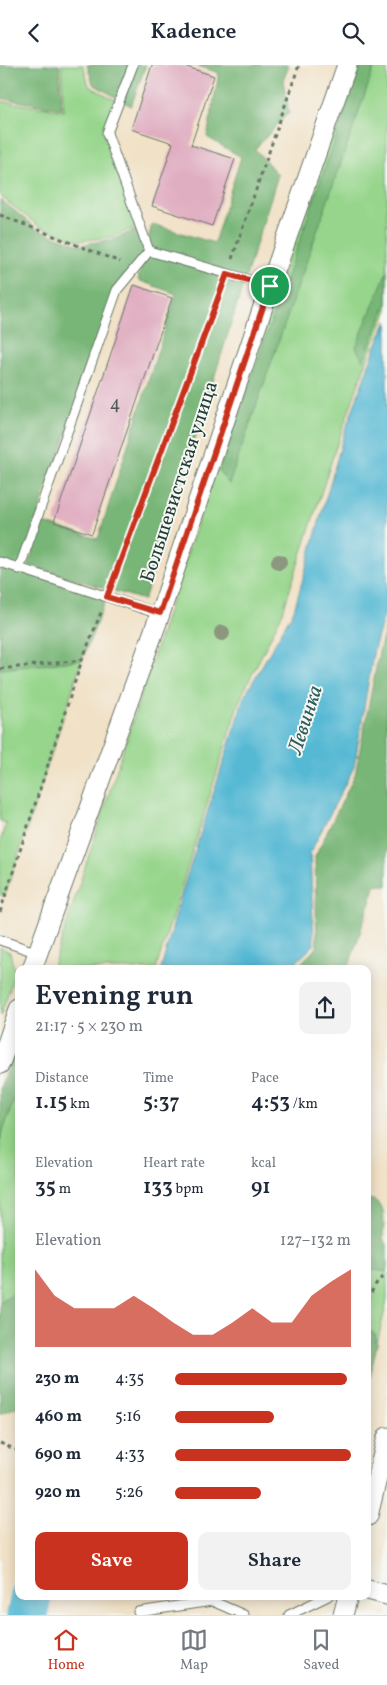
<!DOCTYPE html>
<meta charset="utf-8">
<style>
body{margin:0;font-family:Vollkorn,serif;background:#f2f2f3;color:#1f2937;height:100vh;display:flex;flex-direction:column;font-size:19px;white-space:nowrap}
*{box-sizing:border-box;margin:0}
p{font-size:16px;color:#747a83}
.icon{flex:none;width:28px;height:28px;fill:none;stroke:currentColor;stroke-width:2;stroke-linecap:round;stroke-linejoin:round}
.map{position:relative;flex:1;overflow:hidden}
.details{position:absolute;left:15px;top:900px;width:356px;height:635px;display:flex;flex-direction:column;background:#fff;border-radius:10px;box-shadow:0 2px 12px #0003}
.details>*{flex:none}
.pin{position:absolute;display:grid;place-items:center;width:42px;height:42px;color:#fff;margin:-21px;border:2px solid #fff;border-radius:50%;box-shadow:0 1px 5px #0007}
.round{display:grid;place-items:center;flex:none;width:52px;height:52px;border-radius:10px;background:#f2f2f3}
.head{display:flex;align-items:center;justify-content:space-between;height:85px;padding:0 20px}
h1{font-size:28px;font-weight:600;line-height:38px}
.figures{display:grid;grid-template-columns:repeat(3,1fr);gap:8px;height:85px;padding:5px 20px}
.figures div{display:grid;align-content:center}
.figures b{font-size:21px;font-weight:600}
.figures small{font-size:14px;font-weight:400}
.figures p{font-size:14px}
.chart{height:140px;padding:10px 20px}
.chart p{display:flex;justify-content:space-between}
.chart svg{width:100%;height:90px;margin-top:5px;fill:#c8321e;opacity:.7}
.button{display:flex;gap:10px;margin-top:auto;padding:10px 20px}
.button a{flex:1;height:58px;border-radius:10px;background:#c8321e;color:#fff;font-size:20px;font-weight:600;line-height:58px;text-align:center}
.button a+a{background:#f2f2f3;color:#1f2937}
ul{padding:0 20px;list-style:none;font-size:16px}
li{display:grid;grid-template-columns:80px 60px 1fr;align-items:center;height:38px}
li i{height:12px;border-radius:6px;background:#c8321e}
header{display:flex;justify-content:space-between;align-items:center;height:65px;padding:0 20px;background:#fff;font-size:22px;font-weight:600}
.tabs{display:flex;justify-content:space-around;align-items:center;height:70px;border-top:1px solid #e0e1e3;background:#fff;font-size:14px;color:#747a83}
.tabs a{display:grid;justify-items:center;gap:2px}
.tabs .on{color:#c8321e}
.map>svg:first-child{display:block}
.green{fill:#96d58b;stroke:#5a8960}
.forest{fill:#78b677;stroke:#4c7a56}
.water{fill:#56b9d4;stroke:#3a7b84}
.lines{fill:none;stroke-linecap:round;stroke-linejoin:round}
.river{stroke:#56b9d4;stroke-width:41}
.building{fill:#e0aec1}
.lane-casing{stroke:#687667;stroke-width:11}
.street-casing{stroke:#687667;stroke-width:21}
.path{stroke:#687667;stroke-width:3;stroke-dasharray:4 4;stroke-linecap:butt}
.lane{stroke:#fff;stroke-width:9}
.street{stroke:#fff;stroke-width:19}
.tree{fill:#8b977f}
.route-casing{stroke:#fff;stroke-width:10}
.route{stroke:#c8321e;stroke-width:6}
.labels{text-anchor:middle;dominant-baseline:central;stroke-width:4;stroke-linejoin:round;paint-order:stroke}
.number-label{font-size:18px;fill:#4f5957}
.street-label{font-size:20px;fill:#1f3d34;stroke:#f6f6f2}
.water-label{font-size:21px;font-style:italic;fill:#2d5c5c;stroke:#f6f6f2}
</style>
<header><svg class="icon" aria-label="back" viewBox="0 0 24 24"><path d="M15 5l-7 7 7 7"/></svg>Kadence<svg class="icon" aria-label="search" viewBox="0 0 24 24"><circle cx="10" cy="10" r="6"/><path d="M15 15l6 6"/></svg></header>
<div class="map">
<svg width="387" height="1550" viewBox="0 0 387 1550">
<rect width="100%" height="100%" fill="#f6f6f2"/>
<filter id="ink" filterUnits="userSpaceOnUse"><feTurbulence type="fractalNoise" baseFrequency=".02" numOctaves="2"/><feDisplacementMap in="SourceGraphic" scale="10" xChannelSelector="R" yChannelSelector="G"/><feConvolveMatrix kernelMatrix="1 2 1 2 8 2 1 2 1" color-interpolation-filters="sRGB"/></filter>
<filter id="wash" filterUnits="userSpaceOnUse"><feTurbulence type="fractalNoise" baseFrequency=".0096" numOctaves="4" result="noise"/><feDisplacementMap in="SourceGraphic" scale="20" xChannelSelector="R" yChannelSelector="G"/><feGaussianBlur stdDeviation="1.12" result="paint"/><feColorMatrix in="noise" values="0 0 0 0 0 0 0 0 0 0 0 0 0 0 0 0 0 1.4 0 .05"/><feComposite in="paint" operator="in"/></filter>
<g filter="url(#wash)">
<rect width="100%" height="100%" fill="#f1e1c6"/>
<g class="green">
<polygon points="61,0 83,0 89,21 117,36 104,68 137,162 111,172 79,176 40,162 0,131 0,36 64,46"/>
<polygon points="354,0 387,0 387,247 371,284 335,385 282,549 239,636 156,904 52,904 176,522"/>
<polygon points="82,595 5,831 0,830 0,777 6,758 0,756 0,604"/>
<polygon points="0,882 10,887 15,909 0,951"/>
<polygon points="19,1020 19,1224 0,1237 0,1075"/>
<polygon points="368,1204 387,1207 387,1235 377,1279 375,1270 370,1266 368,1266"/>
</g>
<g class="forest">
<polygon points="0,0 59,0 62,44 0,33"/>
<polygon points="87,0 146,0 131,41 93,19"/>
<polygon points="195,0 289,0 283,16 289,47 255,84 278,110 144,535 28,500 43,458 98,474 176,229 138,215 143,194 117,225 19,504 107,532 82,595 0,604 0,533 2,528 0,527 0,134 38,165 80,180 114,174 141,163 147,179 152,159 214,178 241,92 207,72 219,8"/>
<polygon points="361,0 375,0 229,419 219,406"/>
<polygon points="387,206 387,238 363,296 356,282"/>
<polygon points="387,559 387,821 376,819 348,904 295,904 317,882 315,792 355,710 379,587"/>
<polygon points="19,967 19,1020 0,1075 0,1024"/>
<path d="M 368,1134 C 387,1136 384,1155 383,1171 C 383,1177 386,1178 387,1182 C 387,1189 387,1200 387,1207 L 368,1204 Z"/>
<polygon points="19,1224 19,1341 0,1349 0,1237"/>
<polygon points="368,1266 370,1266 375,1270 377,1279 368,1320"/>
</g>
<polygon class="water" points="387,256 387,541 374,584 354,702 310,788 314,880 289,904 161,904 182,827 244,632 294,545 344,369 375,283"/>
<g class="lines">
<polyline class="river" points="27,1550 31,1531"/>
</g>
<g id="blocks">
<g class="building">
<polygon points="152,0 181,0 214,11 191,80 235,94 212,161 152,141 173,78 131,64"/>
<polygon points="134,220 172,233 92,469 54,457"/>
</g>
</g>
</g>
<g filter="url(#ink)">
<use href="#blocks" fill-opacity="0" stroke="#687667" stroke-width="1"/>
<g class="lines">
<g class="lane-casing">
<g id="lane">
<polyline points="149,186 270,221"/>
<polyline points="0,497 160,549"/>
<polyline points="19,504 117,225 149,186 107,68 133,0"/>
<polyline points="0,875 38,888"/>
<polyline points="138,1547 212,1536 244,1550"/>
<polyline points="289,1550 328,1531"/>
</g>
</g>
<g class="street-casing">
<g id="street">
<polyline points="32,904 160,549 270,221 347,0"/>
<polyline points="0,999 19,944"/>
<polyline points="368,1451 387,1372"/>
<polyline points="368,1525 387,1530"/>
<polyline points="343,1550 348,1531"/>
</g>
</g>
<g class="path">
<polyline points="0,150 120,197"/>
<polyline points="232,194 299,0"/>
<polyline points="112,518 222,222"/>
<polyline points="0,604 82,595"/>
<polyline points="0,847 82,595 102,545"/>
<path d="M 368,1235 C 372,1226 376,1214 387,1210"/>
<polyline points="0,1378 19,1386"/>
</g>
<use href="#lane" class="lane"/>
<use href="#street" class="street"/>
</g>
<g class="tree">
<circle cx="279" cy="497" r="8"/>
<circle cx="222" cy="568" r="8"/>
</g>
</g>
<g class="lines" filter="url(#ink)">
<g class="route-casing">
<polygon id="route" points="227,209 270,221 160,548 107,532"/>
</g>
<use href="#route" class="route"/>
</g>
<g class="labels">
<g class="number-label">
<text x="115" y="339">4</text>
</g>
<g class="street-label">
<text transform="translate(180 417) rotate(-72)">Большевистская улица</text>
</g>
<g class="water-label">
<text transform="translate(306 655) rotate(-72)">Левинка</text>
</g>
</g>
</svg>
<div class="pin" style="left:270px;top:221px;background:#1e9e55"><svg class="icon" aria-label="arrive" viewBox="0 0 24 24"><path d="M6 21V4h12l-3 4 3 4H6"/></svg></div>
<section class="details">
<div class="head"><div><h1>Evening run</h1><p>21:17 · 5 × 230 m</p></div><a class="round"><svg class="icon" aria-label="share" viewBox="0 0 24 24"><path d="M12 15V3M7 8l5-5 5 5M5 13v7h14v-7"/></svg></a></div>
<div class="figures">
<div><p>Distance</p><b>1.15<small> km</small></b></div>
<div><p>Time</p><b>5:37</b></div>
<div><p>Pace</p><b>4:53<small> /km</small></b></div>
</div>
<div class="figures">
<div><p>Elevation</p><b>35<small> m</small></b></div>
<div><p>Heart rate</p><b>133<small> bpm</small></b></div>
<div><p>kcal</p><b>91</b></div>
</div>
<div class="chart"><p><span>Elevation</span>127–132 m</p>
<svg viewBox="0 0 160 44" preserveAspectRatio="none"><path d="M0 44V6L10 19L20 25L30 25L40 25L50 19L60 25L70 32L80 38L90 38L100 32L110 25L120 32L130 32L140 19L150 12L160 6V44z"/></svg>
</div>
<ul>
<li><b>230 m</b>4:35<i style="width:98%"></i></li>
<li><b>460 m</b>5:16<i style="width:56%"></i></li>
<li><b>690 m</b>4:33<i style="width:100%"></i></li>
<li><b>920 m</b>5:26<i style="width:49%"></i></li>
</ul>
<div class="button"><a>Save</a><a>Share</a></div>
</section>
</div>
<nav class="tabs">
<a class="on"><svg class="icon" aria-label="home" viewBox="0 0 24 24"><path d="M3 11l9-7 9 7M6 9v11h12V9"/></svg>Home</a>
<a><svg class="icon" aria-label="map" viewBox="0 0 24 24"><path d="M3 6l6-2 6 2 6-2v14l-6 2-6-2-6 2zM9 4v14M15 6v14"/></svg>Map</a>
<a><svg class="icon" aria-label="saved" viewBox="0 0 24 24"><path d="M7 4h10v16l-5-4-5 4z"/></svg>Saved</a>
</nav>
